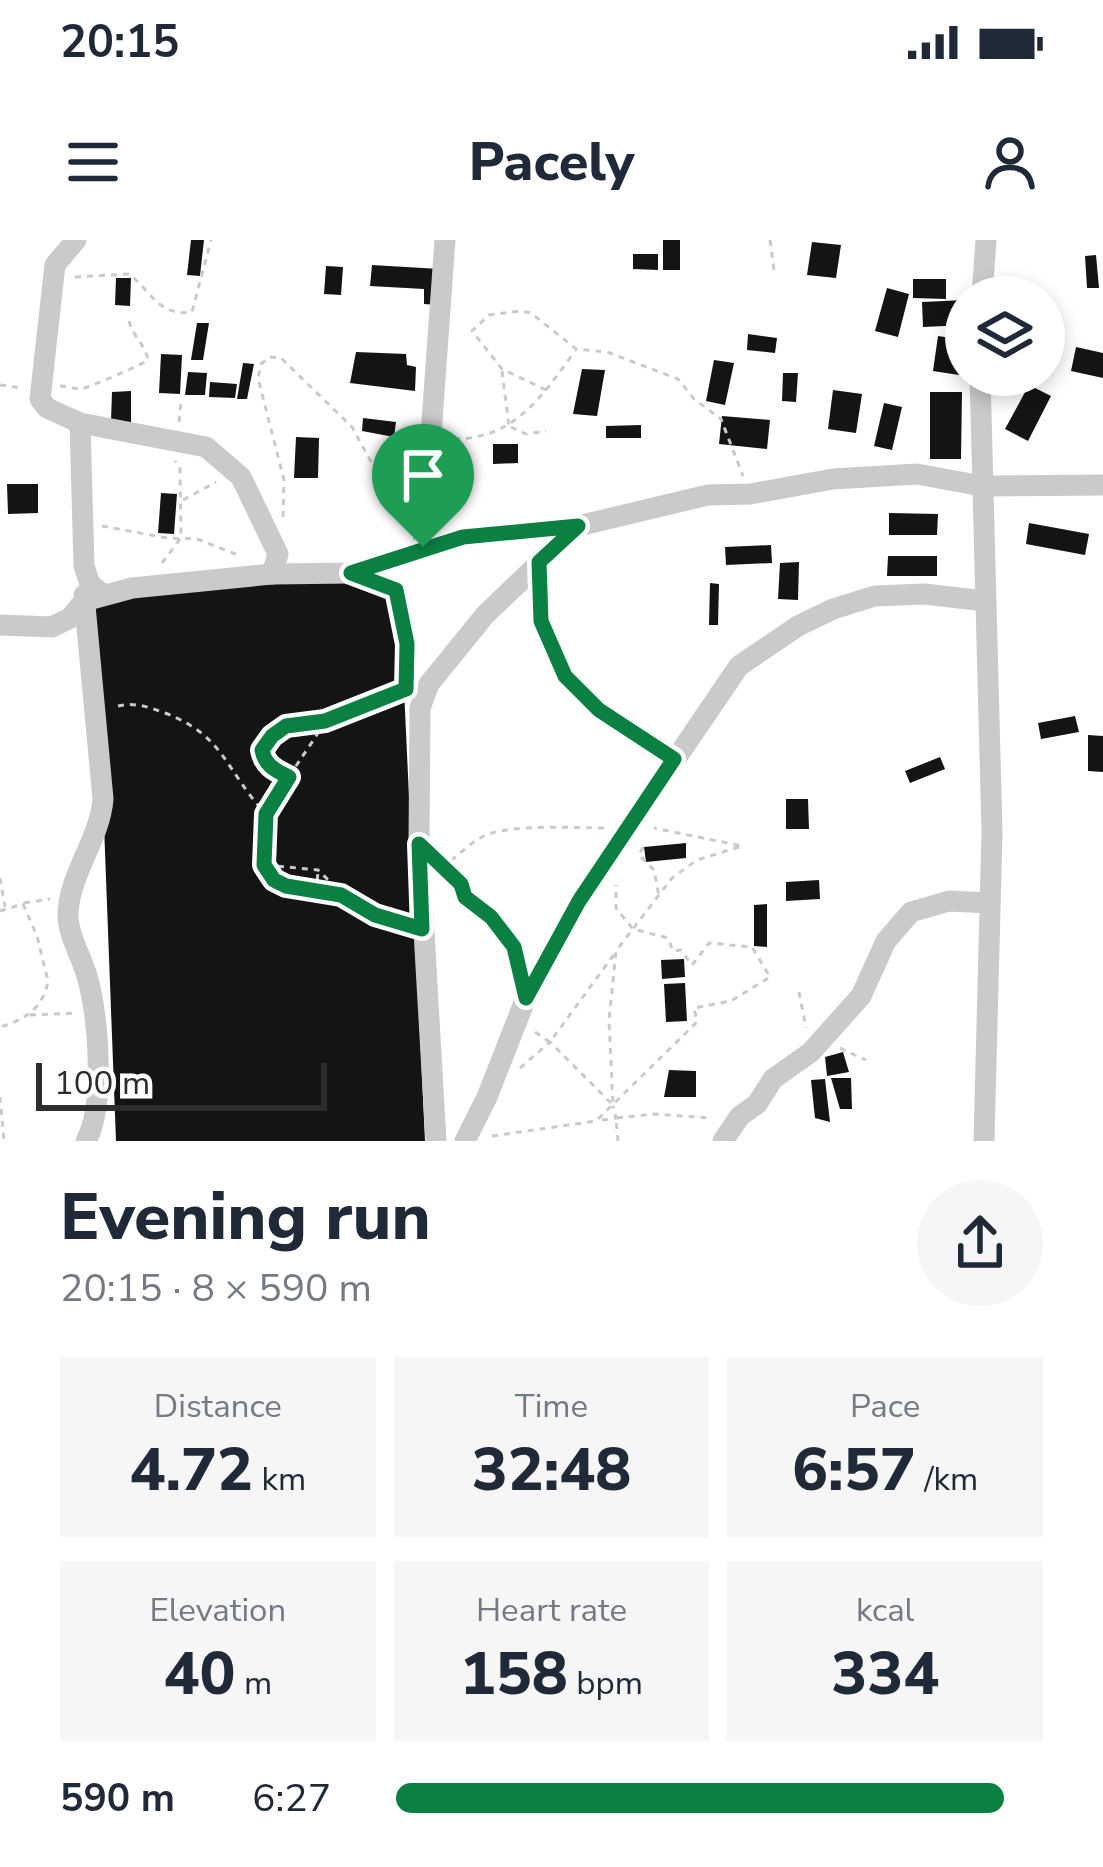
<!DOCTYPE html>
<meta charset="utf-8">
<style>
body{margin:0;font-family:"Nunito Sans",sans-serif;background:#f6f6f7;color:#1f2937;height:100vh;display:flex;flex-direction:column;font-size:45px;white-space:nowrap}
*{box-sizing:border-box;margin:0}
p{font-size:39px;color:#747a83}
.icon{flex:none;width:66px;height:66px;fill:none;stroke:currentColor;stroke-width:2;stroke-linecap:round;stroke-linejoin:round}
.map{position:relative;height:901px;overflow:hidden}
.panel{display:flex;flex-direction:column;background:#fff;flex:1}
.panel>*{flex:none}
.tools{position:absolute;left:945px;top:36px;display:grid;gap:24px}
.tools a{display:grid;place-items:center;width:120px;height:120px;border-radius:50%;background:#fff;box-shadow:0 6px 18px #0003;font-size:60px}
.scale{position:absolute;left:36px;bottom:30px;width:291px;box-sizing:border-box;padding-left:12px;border:6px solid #2d2d2d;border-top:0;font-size:33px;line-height:42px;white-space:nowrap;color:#2d2d2d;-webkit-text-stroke:9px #fff;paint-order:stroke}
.pin{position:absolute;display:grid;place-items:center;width:102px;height:102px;color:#fff;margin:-123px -51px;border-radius:50% 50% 50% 0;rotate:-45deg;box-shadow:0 0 12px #0007}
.pin .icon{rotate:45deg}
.round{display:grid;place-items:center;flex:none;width:126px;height:126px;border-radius:63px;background:#f6f6f7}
.head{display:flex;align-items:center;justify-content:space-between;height:204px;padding:0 60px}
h1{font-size:66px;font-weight:800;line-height:90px}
.stats{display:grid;grid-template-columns:repeat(3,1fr);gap:18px;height:204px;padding:12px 60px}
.stats div{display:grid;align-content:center;border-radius:0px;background:#f6f6f7;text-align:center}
.stats b{font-size:60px;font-weight:800}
.stats small{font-size:33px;font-weight:400}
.stats p{font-size:33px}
ul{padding:0 60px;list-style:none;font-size:39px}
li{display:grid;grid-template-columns:192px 144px 1fr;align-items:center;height:90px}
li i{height:30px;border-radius:15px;background:#0b8043}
.status{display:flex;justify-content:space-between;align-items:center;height:84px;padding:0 60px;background:#fff;direction:ltr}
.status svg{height:33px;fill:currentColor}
header{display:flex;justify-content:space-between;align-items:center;height:156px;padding:0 60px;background:#fff;font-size:54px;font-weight:800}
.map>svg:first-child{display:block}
.building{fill:#141414}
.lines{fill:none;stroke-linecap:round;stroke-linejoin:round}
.path{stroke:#cacaca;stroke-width:3;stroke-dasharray:6 6;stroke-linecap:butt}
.street{stroke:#cacaca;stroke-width:21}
.route-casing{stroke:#fff;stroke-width:24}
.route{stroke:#0b8043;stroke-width:15}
</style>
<div class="status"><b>20:15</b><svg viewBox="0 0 49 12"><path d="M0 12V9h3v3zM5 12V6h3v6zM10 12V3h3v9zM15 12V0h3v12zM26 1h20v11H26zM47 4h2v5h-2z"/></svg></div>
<header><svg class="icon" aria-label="menu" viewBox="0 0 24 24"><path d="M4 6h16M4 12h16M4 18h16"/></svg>Pacely<svg class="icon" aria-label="person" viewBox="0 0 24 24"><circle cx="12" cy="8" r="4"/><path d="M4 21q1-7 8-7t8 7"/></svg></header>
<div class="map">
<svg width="1103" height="901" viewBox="0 0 1103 901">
<rect width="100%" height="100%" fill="#fff"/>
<g class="building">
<polygon points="191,0 204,0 200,36 187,35"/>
<rect x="663" y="0" width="17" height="30"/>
<polygon points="812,2 841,5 836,38 807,35"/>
<polygon points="633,14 658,14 658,30 633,29"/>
<polygon points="1096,15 1099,48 1087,48 1085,16"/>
<polygon points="372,25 439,29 437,65 424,64 424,49 370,46"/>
<polygon points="326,26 343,27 341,55 324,54"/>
<polygon points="116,38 131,38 130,66 115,65"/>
<polygon points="913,39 946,39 946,59 913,58"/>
<polygon points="887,48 909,54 898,97 875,91"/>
<polygon points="965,60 966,85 923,87 922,62"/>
<polygon points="197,83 209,83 203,120 191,120"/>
<polygon points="748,94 777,98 775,113 747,110"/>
<polygon points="938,96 964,100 959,135 933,131"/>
<polygon points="1076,107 1103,113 1103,138 1071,131"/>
<polygon points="356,112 406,114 407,125 416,127 415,151 350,143"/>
<polygon points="161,114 182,115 180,154 159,153"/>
<polygon points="714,120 734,123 725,165 706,161"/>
<polygon points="243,123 254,124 247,159 237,159"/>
<polygon points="582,129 605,130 597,176 573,174"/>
<polygon points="188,132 207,133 205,155 185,155"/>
<polygon points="783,133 798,133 796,162 782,161"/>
<polygon points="210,142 237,144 235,158 209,157"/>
<polygon points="1029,145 1051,156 1028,201 1005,189"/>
<polygon points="833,150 862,154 856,193 828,189"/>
<polygon points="131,151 131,184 111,182 112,152"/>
<polygon points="930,152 962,152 961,219 930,219"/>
<polygon points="884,163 902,167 892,210 874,206"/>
<polygon points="722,176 770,180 767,209 719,204"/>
<polygon points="363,178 396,182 394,197 362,191"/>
<polygon points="641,185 641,198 606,198 606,186"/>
<polygon points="296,197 319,198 318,238 294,238"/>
<polygon points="493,204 518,204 518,223 493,224"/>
<polygon points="7,244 38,244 38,273 8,274"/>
<polygon points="161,253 177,254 174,294 158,293"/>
<polygon points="889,273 938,274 937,295 889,295"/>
<polygon points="1029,283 1089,294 1085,315 1026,304"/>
<polygon points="771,305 772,323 726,325 725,307"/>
<polygon points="888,316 937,316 937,336 887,336"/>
<polygon points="799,322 798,360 778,359 780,323"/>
<polygon points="351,333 400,363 425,901 116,901 103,559 84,361"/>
<polygon points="710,343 719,344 718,385 709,385"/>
<polygon points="1075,476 1079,492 1041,499 1038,483"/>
<polygon points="1088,495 1103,496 1103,532 1088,531"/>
<polygon points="940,517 945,529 910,543 905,531"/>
<polygon points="786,559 808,559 809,589 786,589"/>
<polygon points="686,603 686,618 646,622 644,607"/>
<polygon points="819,640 820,659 786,661 786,642"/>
<polygon points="767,664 767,707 754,706 754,665"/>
<polygon points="684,719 685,737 662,739 661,720"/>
<polygon points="685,743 687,781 666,782 664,744"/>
<polygon points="843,812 849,832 827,836 825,817"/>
<polygon points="669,830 696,831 696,857 664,857"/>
<polygon points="831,838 851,838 852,869 840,869"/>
<polygon points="825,839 830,882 815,878 811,840"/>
</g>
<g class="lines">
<g class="path">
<polyline points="770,0 774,30"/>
<path d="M 75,37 L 129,34 C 151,51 159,77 192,72 L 211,0"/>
<polyline points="502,131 509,186"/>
<polyline points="0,145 22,148"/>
<path d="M 60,146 C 67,146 74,149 81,149 C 87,148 142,125 148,120 C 145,104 133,97 129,81"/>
<polyline points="546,150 502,129 472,91 489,75 520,71 531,73 576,109 607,112 678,139 694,159 721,179 743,236"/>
<polyline points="179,182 181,161"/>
<polyline points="511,187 526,194 546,191"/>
<path d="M 454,199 C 515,199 543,155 575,111"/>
<polyline points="183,260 216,242"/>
<polyline points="283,277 284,240 258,138 261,124 270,117 281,118 352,187 376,231 409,237"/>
<polyline points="102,286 167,298 197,299 238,315"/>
<polyline points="162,323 181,298 180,229 175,221"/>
<path d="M 387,345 L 396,350 C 404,381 407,410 406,442"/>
<polyline points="538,353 541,381 565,437 599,469 658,508"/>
<path d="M 118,466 C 134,462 149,467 165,473 C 225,496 225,530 265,573"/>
<path d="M 325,481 C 308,515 226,605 276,641 C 293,652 321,652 341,655"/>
<polyline points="287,536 264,520 262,510 272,496 286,486 325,481 407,449"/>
<polyline points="643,607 639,615 654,630 659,656"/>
<polyline points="266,625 318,630 354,665 400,683"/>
<path d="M 441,627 C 456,619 466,606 480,598 C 505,583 573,588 604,588"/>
<polyline points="441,627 461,644 465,657 491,677 514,707 519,724"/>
<polyline points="0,638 5,667"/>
<polyline points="316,652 318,632"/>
<polyline points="24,663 50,659"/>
<path d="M 0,671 L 23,664 L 37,696 L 48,741 C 43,769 24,780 0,787"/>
<polyline points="799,752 806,788"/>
<polyline points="30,775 75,773"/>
<polyline points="535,792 550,802 615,713"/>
<polyline points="840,808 866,820"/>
<polyline points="520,828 550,802 613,865 609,780 616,711 672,638 697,620 742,606 654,588"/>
<polyline points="0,857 4,901"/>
<polyline points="602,880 616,878 613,866"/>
<polyline points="492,896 596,881 697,782 694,768 731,761 770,737 752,707 709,703 692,725 681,710 673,711 668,698 633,689 616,668 616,645"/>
<polyline points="618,901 616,878 654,874 711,878"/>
</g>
<g class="street">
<polyline points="76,0 55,25 40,159 47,168 80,183 206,207 241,237 278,314 272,334"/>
<polyline points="982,57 986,0"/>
<polyline points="980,135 992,592 984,901"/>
<polyline points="80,183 84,326 90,344 103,354"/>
<polyline points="423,307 445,0"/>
<path d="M 84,355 L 103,559 C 100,599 69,634 68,674 C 68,696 81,715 87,736 C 98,775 106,865 86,901"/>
<polyline points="0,385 52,387 70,378 84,361 132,348 272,334 351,333 463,297 578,286 708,255 750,254 833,239 917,234 982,246 1103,245"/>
<polyline points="436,901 419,604 420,468 429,444 485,375 578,286"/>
<polyline points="465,901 487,857 531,745 579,661 739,426 798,386 833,369 875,356 924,354 985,361"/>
<polyline points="723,901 740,876 757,864 773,839 811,812 861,756 886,701 911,672 949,661 990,663"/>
</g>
</g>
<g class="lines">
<g class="route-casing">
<path id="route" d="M 578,286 L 539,322 L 541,381 L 565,436 L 599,470 L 674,519 L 579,661 L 526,758 L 514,707 L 491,677 L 465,657 L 461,644 L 419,604 L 422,689 L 375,675 L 341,655 L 286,646 L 274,640 L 264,625 L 266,574 L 289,537 C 275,530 265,526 262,510 L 272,496 L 286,486 L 325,481 L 406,449 L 407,404 L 396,350 L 351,333 L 463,297 Z"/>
</g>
<use href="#route" class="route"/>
</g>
</svg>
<div class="tools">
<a><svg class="icon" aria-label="layers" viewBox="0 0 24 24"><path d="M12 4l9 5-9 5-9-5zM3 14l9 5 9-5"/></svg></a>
</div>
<div class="scale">100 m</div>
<div class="pin" style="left:423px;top:307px;background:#1e9e55"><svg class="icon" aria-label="arrive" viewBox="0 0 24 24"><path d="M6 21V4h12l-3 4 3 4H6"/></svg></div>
</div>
<section class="panel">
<div class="head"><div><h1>Evening run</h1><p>20:15 · 8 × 590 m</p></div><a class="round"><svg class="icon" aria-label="share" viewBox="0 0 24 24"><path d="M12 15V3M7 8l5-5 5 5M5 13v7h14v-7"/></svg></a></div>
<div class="stats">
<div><p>Distance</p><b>4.72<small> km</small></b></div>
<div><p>Time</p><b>32:48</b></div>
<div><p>Pace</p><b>6:57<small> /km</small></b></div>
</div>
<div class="stats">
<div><p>Elevation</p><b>40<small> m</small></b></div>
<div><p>Heart rate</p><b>158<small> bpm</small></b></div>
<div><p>kcal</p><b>334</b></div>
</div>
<ul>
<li><b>590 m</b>6:27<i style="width:94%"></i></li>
</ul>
</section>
